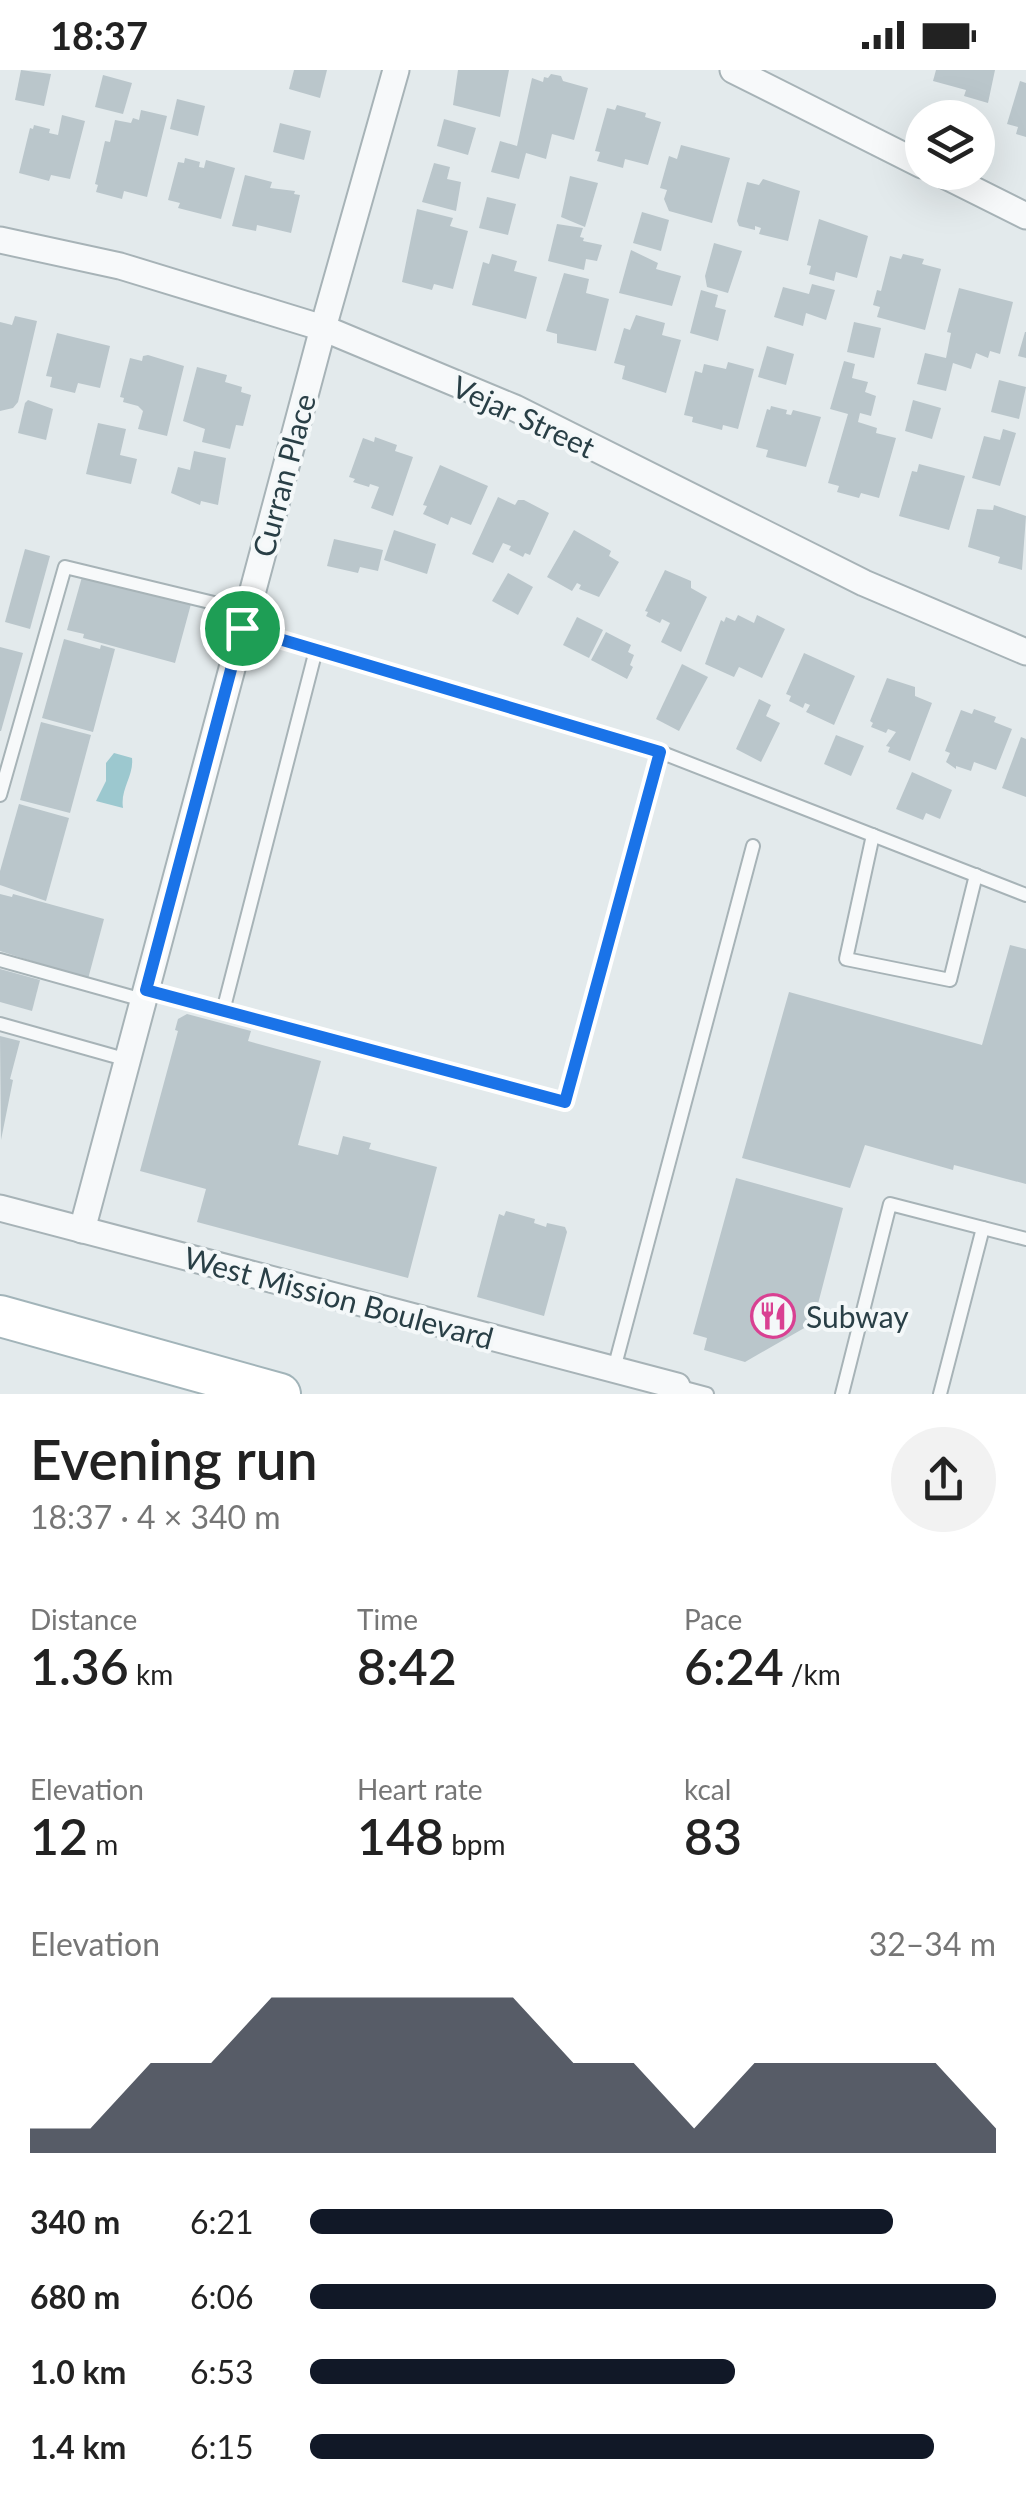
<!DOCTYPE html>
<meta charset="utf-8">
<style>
body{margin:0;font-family:Lato,sans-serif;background:#f2f2f2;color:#222;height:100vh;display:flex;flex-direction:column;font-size:38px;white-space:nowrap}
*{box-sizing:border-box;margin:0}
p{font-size:32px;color:#767676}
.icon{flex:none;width:55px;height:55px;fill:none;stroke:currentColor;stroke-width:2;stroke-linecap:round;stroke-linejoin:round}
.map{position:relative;height:1324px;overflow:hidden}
.side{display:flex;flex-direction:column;background:#fff;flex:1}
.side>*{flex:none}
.tools{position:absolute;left:905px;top:30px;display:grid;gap:20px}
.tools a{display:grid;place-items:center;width:90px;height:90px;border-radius:50%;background:#fff;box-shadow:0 10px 40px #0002;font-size:50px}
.pin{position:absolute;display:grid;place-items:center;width:85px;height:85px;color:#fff;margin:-42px;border:5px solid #fff;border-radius:50%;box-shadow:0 2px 10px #0007}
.round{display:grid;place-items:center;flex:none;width:105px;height:105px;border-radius:52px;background:#f2f2f2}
.headline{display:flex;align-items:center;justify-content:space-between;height:170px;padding:0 30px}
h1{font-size:55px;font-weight:600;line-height:75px}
.metrics{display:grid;grid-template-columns:repeat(3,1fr);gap:15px;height:170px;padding:10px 30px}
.metrics div{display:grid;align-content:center}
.metrics b{font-size:50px;font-weight:600}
.metrics small{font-size:28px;font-weight:400}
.metrics p{font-size:28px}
.chart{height:280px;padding:20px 30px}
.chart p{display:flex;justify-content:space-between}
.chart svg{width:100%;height:180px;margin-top:10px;fill:#111827;opacity:.7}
ul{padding:0 30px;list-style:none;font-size:32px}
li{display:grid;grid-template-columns:160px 120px 1fr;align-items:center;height:75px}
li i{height:25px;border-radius:12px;background:#111827}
.status{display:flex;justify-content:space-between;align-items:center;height:70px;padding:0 50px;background:#fff;direction:ltr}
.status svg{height:28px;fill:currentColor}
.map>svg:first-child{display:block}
.water{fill:#9cc8cf}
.building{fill:#bac6cb}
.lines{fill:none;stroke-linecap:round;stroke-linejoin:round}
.service-casing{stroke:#a7b3b7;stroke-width:16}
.minor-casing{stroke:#a7b3b7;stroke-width:29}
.primary-casing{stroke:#a2b4b9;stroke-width:44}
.service{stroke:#f7f9fa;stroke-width:12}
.minor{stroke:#f7f9fa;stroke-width:25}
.primary{stroke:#fff;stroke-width:40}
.route-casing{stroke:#fff;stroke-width:20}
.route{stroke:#1a73e8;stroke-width:12}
.labels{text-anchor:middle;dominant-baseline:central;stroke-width:8;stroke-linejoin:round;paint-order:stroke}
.street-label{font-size:30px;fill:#293f46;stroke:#f4f8f9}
.poi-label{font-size:30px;fill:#293f46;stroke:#f4f8f9;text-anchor:start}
</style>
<div class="status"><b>18:37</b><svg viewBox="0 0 49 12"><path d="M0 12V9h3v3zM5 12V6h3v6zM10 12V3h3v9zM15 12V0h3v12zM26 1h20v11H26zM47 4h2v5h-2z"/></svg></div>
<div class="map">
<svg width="1026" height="1324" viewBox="0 0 1026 1324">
<rect width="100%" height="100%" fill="#e3eaec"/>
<path class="water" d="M 114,683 L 132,688 C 134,706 120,719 123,738 L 96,731 L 106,711 L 106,693 Z"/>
<g class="building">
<polygon points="21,0 51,4 44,36 15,30"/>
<polygon points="294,0 327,0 320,28 289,19"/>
<polygon points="458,0 509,0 500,47 453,35"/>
<polygon points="936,0 995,0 988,33 964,26 966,20 933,11"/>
<polygon points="551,4 561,6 563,11 588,18 574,70 552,64 546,89 526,83 519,109 491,102 500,71 517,76 532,8 543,12 544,7 548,8"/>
<polygon points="103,5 132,13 123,44 95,37"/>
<polygon points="1020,11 1026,13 1026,67 1016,64 1018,57 1007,54"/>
<polygon points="177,29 205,36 198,66 170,59"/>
<polygon points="617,35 646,43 645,47 661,52 648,95 625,89 623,98 597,91 600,82 595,81 607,38 615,40"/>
<polygon points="141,40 167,46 147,127 124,121 122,129 96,122 98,115 95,114 105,71 110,72 115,50 131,53 133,48 139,50"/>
<polygon points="62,45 85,51 70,109 51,105 49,111 19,103 30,58 33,59 34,55 50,59 49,63 58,65"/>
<polygon points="444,49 476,58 468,85 437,76"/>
<polygon points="280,53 311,61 304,90 273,82"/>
<polygon points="681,75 730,88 712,153 669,141 664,129 667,120 660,118 669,86 677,89"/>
<polygon points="185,88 200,92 199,97 204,98 206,90 235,98 221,149 178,138 180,133 168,130 178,92 184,93"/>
<polygon points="434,93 450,97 447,109 461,112 456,141 422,132"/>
<polygon points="245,105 272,112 270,118 295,121 294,124 300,125 291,163 257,155 256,161 232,156"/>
<polygon points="570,106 598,113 585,157 561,147"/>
<polygon points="763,109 800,121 788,171 759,164 761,158 755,156 755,160 739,156 737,151 747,112 759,115"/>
<polygon points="487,127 516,134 508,165 479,158"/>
<polygon points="417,139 453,148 450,156 468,161 453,219 434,214 432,220 402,212"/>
<polygon points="642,142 669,150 661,181 633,173"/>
<polygon points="819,149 868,166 857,208 836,202 834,211 809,204 811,196 807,195"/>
<polygon points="557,154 583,158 580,167 584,168 583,171 602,175 597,191 586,189 584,200 548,191"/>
<polygon points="714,173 742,181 728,223 707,217 705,206"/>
<polygon points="631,180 658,193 656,199 681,206 672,236 619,223"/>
<polygon points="492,184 517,191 514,201 537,207 526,249 472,235 483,192 489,194"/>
<polygon points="903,184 924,189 922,194 941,199 925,260 877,247 880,237 873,235 877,220 881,221 890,186 901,189"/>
<polygon points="564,203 589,209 586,223 609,229 596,281 557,273 557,264 546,261"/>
<polygon points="812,214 835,220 826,250 806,243 803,256 774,247 783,217 809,224"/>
<polygon points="959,218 1013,232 1000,284 990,281 988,288 976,283 971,299 953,293 946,321 917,314 925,283 946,288 951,263 947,262"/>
<polygon points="701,220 718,225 715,237 726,240 718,271 690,263"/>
<polygon points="636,245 665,253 662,265 681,270 666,323 622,309 625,296 614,293 624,258 630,260"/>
<polygon points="15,246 37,251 18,332 13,338 0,341 0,252 12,255"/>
<polygon points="854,252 881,258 874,288 847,282"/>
<polygon points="1025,262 1026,262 1026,288 1018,286"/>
<polygon points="57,263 110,276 100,318 78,313 75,323 50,317 52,307 46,306"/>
<polygon points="767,276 794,284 786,315 758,307"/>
<polygon points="148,285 184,296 167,366 138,359 143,341 138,336 123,332 124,328 120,327 130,288 142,291 143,286"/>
<polygon points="844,291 855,294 852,308 868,312 865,322 876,326 871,346 860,343 858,352 877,358 876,363 896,368 879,428 861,423 859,428 837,422 839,416 828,413 848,344 830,339"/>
<polygon points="728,292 754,299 738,359 723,355 722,360 692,352 693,347 684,345 695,301 702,303 704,294 726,299"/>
<polygon points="197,297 227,305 225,312 242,317 241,322 251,325 243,356 236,355 230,379 202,372 205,359 183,351"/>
<polygon points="999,310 1026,317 1019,349 991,342"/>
<polygon points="28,330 53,339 46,370 18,363 25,333"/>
<polygon points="913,330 941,338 932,369 905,361"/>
<polygon points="771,336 787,340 786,344 791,345 793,340 821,347 806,397 766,387 768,380 756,377 767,339 770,340"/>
<polygon points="98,353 126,359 120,385 137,389 131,414 86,404"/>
<polygon points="1003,359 1016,363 1000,416 972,408 984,366 1000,370"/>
<polygon points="375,367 397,375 395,381 413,387 393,446 371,438 379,417 370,414 369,417 353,412 355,409 349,407 363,368 374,372"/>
<polygon points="194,381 226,388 218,435 201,431 200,435 171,423 178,397 190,400"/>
<polygon points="919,394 965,406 949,460 899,446 912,401 917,402"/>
<polygon points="440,395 488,416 471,455 451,447 448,455 423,444 427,436 423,435"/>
<polygon points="498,427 515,435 518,430 524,430 549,443 530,485 525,483 523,487 509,480 511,476 503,473 493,493 472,484"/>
<polygon points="994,435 1026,446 1022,500 998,493 1000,487 968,477 977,439 993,440"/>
<polygon points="394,460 436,474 427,504 384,490"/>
<polygon points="574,460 611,481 609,486 619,492 599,527 579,519 581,515 577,513 572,521 547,507"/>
<polygon points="334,469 383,480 378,501 360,497 358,503 327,496"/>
<polygon points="25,479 50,486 30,559 5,552"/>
<polygon points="665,500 691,511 691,518 707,527 681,582 661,572 670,553 662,549 660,553 646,546 648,542 645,541"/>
<polygon points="508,503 533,517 518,545 492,531"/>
<polygon points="82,507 191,534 175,593 83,568 84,564 67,560"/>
<polygon points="738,545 754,553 757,545 785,559 762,608 739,597 734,607 705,594 721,550 724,552 726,547 735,551"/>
<polygon points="577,547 603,560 589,588 563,575"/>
<polygon points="606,562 631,575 628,582 634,585 630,595 633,597 627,609 591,590"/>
<polygon points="64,569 100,579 101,575 115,579 93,662 42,648"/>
<polygon points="0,577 23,583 1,661 0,661"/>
<polygon points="804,583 855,606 834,655 806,642 810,635 805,633 803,638 789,631 791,626 786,624"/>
<polygon points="682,594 708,607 679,661 656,649"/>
<polygon points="887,608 915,617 915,626 932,633 910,691 888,682 890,677 886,676 896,662 888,659 886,663 871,657 873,653 870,651"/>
<polygon points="759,629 771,635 766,646 780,653 761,692 736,679"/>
<polygon points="974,639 996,647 994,652 1012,659 996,700 974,692 971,701 956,696 956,699 946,692 950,683 945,681 961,640 972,644"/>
<polygon points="41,652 91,665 70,743 20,730"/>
<polygon points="836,665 864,676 851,706 824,694"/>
<polygon points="1021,667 1026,669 1026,727 1002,718"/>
<polygon points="912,702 952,720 940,749 926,743 923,750 896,739"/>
<polygon points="19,734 69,748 46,831 0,815 0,801"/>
<polygon points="0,824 12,827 13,824 104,849 88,909 0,881"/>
<polygon points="1010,875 1026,879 1026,1114 954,1095 953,1100 865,1075 850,1118 742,1088 789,922 982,975"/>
<polygon points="0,899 40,910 32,941 0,932"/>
<polygon points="187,944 251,961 248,971 321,991 298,1075 338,1085 343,1066 371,1073 369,1079 437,1097 408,1208 197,1152 206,1119 140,1101 178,961 175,960 178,949"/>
<polygon points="0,966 20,971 10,1009 13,1010 1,1070"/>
<polygon points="736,1108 843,1138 813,1253 745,1292 704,1280 707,1268 693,1264"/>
<polygon points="506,1141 535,1149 534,1153 546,1157 547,1153 565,1157 567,1162 544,1246 477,1227 499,1144 504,1146"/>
</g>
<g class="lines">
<g class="service-casing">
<g id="service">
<polyline points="660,682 1026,825"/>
<polyline points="0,725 65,497 247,541"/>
<polyline points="873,765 846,889 950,910 976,805"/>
<polyline points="0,890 143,930"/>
<polyline points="146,920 565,1032 660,682 242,558"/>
<polyline points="223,941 316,580"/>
<polyline points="0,954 128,990"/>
<polyline points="614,1299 753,776"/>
<polyline points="677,1316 707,1324"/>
<polyline points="842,1324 890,1134 1026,1169"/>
<polyline points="940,1324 983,1158"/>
</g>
</g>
<g class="minor-casing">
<g id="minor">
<polyline points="733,0 922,95"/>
<polyline points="938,102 1026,146"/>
<polyline points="0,170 120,196 323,258 515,338 864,513 1026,582"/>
<polyline points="0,1138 677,1316"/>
<polyline points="82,1160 323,258 396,0"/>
</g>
</g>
<g class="primary-casing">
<polyline id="primary" points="0,1246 280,1324"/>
</g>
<use href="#service" class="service"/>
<use href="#minor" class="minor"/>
<use href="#primary" class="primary"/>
</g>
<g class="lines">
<g class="route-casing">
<polygon id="route" points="242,558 660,682 565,1032 146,920"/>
</g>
<use href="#route" class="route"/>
</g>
<defs>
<g id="restaurant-ring" transform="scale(2.25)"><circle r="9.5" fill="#f4f8f9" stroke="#d94092" stroke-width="1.5"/><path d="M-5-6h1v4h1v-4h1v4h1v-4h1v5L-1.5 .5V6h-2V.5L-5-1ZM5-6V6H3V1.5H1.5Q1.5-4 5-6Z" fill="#d94092"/></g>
</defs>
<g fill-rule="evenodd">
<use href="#restaurant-ring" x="773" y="1246"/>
</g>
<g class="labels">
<g class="street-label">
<text transform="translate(524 346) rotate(25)">Vejar Street</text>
<text transform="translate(283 405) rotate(-75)">Curran Place</text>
<text transform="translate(339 1227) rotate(15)">West Mission Boulevard</text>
</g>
<g class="poi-label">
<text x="806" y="1246">Subway</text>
</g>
</g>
</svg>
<div class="tools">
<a><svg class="icon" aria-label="layers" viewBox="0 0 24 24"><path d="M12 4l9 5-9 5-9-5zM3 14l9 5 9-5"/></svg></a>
</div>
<div class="pin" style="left:242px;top:558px;background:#1e9e55"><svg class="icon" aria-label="arrive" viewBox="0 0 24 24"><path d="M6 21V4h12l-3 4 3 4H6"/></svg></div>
</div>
<section class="side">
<div class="headline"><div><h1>Evening run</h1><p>18:37 · 4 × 340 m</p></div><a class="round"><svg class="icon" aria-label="share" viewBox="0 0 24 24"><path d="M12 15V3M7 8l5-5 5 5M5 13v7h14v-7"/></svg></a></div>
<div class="metrics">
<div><p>Distance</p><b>1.36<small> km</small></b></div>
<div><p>Time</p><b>8:42</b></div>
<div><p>Pace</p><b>6:24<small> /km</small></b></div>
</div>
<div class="metrics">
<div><p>Elevation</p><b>12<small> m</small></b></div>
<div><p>Heart rate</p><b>148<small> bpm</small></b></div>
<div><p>kcal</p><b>83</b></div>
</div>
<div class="chart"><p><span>Elevation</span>32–34 m</p>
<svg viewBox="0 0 160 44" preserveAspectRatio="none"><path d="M0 44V38L10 38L20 22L30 22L40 6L50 6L60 6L70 6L80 6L90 22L100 22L110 38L120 22L130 22L140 22L150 22L160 38V44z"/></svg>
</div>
<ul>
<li><b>340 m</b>6:21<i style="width:85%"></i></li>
<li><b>680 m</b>6:06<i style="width:100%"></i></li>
<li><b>1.0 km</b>6:53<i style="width:62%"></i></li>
<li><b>1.4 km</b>6:15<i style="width:91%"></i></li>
</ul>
</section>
